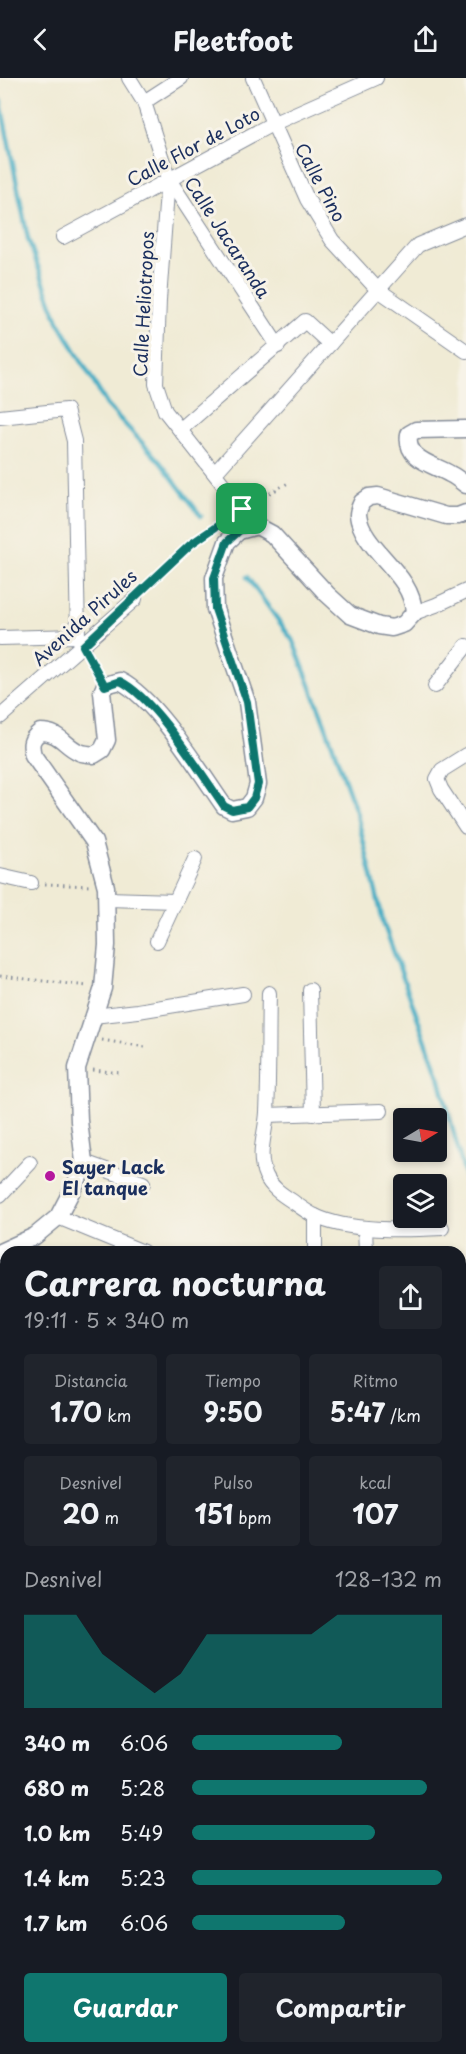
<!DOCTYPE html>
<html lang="es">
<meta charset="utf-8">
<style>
body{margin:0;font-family:"Playpen Sans",sans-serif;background:#20242c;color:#f1f3f6;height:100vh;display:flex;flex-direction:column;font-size:22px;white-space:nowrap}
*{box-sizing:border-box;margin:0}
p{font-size:20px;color:#9ea1a6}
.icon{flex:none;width:33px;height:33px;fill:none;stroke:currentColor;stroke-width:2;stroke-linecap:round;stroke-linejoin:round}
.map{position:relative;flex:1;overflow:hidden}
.side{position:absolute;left:0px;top:1168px;width:466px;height:808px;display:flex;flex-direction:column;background:#171b24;border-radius:18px 18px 0 0;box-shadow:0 3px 9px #0003}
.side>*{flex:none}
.needle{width:39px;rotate:80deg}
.tools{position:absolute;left:393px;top:1030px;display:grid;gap:12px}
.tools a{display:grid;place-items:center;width:54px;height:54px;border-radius:6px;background:#171b24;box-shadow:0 3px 9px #0003;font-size:30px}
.pin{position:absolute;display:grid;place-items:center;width:51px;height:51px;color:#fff;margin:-26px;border-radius:12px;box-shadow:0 3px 9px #0006}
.round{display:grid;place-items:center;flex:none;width:63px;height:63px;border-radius:6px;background:#20242c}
.overview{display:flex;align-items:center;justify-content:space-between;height:102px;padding:0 24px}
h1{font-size:33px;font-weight:700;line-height:45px}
.stats{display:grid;grid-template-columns:repeat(3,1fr);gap:9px;height:102px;padding:6px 24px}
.stats div{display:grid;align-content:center;border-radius:6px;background:#20242c;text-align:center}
.stats b{font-size:26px;font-weight:700}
.stats small{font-size:16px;font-weight:400}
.stats p{font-size:16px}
.chart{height:168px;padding:12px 24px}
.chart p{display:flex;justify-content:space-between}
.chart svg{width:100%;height:108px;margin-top:6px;fill:#0f766e;opacity:.7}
.action{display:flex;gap:12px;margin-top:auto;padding:12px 24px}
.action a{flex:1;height:69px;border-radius:6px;background:#0f766e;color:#fff;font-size:24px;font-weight:700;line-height:69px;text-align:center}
.action a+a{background:#20242c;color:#f1f3f6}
ul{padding:0 24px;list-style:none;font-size:20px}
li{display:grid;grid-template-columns:96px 72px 1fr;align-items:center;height:45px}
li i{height:15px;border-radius:8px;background:#0f766e}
header{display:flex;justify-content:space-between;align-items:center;height:78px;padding:0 24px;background:#171b24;font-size:27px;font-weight:700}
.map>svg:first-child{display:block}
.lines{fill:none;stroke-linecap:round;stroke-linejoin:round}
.stream{stroke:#45adc4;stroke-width:4.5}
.minor-casing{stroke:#868d9a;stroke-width:16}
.tertiary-casing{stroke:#868d9a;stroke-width:19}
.path{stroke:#868d9a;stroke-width:3;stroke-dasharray:1.5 4.5;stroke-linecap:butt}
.minor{stroke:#fff;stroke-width:14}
.tertiary{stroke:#fff;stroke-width:16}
.route-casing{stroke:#fff;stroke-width:12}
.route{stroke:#0f766e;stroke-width:8}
.poi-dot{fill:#b5179e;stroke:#f7f3e8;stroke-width:2}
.labels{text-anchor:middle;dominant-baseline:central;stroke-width:6;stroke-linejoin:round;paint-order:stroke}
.street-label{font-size:18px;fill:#1b2f5e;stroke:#f7f3e8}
.poi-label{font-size:18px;font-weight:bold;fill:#1b2f5e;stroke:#f7f3e8;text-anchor:start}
</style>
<header><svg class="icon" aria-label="back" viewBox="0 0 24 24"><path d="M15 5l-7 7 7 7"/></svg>Fleetfoot<svg class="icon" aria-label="share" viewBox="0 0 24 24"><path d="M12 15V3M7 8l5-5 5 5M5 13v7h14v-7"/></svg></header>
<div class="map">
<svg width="466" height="1976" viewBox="0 0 466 1976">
<rect width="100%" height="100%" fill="#f7f3e8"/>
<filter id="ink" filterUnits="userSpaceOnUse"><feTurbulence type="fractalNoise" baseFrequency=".0167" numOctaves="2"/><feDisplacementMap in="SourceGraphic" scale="12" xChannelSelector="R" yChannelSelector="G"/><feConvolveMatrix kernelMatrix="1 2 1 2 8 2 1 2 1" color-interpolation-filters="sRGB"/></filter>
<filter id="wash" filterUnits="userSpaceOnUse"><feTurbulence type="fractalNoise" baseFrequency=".008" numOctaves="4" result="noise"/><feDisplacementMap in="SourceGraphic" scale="24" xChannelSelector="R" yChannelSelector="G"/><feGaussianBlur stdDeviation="1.35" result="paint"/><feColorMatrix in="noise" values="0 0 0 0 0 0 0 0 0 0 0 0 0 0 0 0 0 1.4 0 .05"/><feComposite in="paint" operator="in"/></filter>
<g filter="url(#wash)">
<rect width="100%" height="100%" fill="#f0ebd5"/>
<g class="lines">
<g class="stream">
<polyline points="0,21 28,161 58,243 107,327 160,384 201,438"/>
<polyline points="247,499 293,563 322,638 356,733 384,847 440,1002 466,1102"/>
</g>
</g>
</g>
<g filter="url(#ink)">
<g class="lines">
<g class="minor-casing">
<g id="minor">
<polyline points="129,0 144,24 168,100 278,268"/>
<polyline points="253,0 307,121 332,162 377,211 466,273"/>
<polyline points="144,24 181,0"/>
<polyline points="168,100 159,222 156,306 165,333 222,405"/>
<polyline points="63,159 272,46 376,0"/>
<polyline points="0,339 66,332 74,363 78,558 83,568"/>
<polyline points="181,351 305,243 330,266"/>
<polyline points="215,395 418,167 466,147"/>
<polyline points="242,431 257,448"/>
<polyline points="414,535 436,527 466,513"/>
<polyline points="0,560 78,558"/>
<polyline points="435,608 466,568"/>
<polyline points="0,639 135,521"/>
<polyline points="466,677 442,692 437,701 441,711 466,749"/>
<polyline points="0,798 31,805"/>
<polyline points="107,821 175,823"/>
<polyline points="157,863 195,781"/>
<polyline points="310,912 313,1036"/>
<path d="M 269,915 C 268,955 269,995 267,1034 C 266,1055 256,1077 266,1098 C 271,1109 281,1116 292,1123 C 299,1128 307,1134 315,1138 C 348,1154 405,1152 442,1150"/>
<polyline points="93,938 138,933 243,916"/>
<polyline points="267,1037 381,1033"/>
<polyline points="84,1084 143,1105"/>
<polyline points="0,1117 30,1085"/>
<polyline points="58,1139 143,1174"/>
<polyline points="365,1150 366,1174"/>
<polyline points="315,1174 315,1138"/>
<polyline points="0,1190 6,1194"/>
<polyline points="460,1326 466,1328"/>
<polyline points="0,1339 6,1338"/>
<polyline points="0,1434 6,1434"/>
<polyline points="0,1501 6,1501"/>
<polyline points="460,1516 466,1517"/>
<polyline points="0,1576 6,1575"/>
<polyline points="0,1617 6,1617"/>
<polyline points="0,1667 6,1666"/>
<polyline points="460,1743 466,1733"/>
<polyline points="460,1755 466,1758"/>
<polyline points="460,1836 466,1827"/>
<polyline points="460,1919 466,1924"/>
<polyline points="0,1920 6,1921"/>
<polyline points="130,1971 130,1976"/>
<polyline points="265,1976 282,1971"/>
</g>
</g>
<g class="tertiary-casing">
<g id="tertiary">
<path d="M 466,351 L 416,352 L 409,356 C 405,382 433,386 450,396 C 456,399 461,403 466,407"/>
<path d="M 0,1174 L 35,1158 L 58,1139 L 82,1093 L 84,1084 L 79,1043 L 77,990 L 103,910 L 107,867 L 106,809 L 94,764 L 33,677 C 30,666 31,661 40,654 C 61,654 63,667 79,674 C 83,676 90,676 94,677 L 102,672 L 107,662 L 102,614 L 105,607 L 120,603 C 156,621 200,694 224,728 L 232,732 L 247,729 L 254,720 L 258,706 L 247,624 L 215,531 L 214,500 L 227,464 L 239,453 L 257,448 L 272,456 L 327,516 L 350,537 L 379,548 L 392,550 L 404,546 L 414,535 C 413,495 362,472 358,437 C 358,433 360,428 362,424 L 369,419 L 378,418 L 446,438 L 458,438 L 466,435"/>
</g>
</g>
<g class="path">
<polyline points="254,424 290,404"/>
<polyline points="145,511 191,466 226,442"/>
<polyline points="90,580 98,596"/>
<polyline points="45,806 90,808"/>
<polyline points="0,898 88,908"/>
<polyline points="102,962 145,969"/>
<polyline points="93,992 121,995"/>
</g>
<use href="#minor" class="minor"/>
<use href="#tertiary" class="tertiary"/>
</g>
</g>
<g class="lines" filter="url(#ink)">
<g class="route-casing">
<path id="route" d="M 242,431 L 257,448 L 239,453 L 227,464 L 214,500 L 215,531 L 247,624 L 258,706 L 254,720 L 247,729 L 232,732 L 224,728 C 200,694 155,620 120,603 L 105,608 L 83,568 L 191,466 Z"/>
</g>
<use href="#route" class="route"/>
</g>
<circle class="poi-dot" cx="50" cy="1098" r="6"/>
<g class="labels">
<g class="street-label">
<text transform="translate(193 68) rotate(-28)">Calle Flor de Loto</text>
<text transform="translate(321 104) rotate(62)">Calle Pino</text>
<text transform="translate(228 159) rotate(57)">Calle Jacaranda</text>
<text transform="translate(143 226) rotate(-87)">Calle Heliotropos</text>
<text transform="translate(84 539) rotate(-42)">Avenida Pirules</text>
</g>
<g class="poi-label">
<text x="62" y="1088">Sayer Lack<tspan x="62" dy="21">El tanque</tspan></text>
</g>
</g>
</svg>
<div class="tools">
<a><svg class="needle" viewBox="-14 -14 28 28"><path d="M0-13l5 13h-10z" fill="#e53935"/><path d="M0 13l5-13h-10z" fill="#9ea1a6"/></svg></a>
<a><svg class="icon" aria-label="layers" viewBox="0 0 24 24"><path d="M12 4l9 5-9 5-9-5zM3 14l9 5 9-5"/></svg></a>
</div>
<div class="pin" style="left:242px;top:431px;background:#1e9e55"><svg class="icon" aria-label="arrive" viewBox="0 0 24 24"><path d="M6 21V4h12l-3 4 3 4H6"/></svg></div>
<section class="side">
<div class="overview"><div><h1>Carrera nocturna</h1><p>19:11 · 5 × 340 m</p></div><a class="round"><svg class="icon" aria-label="share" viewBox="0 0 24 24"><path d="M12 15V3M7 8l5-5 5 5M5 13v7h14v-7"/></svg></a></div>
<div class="stats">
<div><p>Distancia</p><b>1.70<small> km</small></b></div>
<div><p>Tiempo</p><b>9:50</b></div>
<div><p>Ritmo</p><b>5:47<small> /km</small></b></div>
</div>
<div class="stats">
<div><p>Desnivel</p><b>20<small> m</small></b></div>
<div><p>Pulso</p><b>151<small> bpm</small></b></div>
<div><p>kcal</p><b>107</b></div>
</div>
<div class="chart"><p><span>Desnivel</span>128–132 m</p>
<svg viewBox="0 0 160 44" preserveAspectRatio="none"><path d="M0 44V6L10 6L20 6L30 22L40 30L50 38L60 30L70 14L80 14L90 14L100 14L110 14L120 6L130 6L140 6L150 6L160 6V44z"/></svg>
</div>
<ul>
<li><b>340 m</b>6:06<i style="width:60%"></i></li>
<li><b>680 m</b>5:28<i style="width:94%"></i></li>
<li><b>1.0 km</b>5:49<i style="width:73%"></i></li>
<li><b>1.4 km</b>5:23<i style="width:100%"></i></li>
<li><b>1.7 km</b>6:06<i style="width:61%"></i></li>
</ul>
<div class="action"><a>Guardar</a><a>Compartir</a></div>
</section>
</div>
